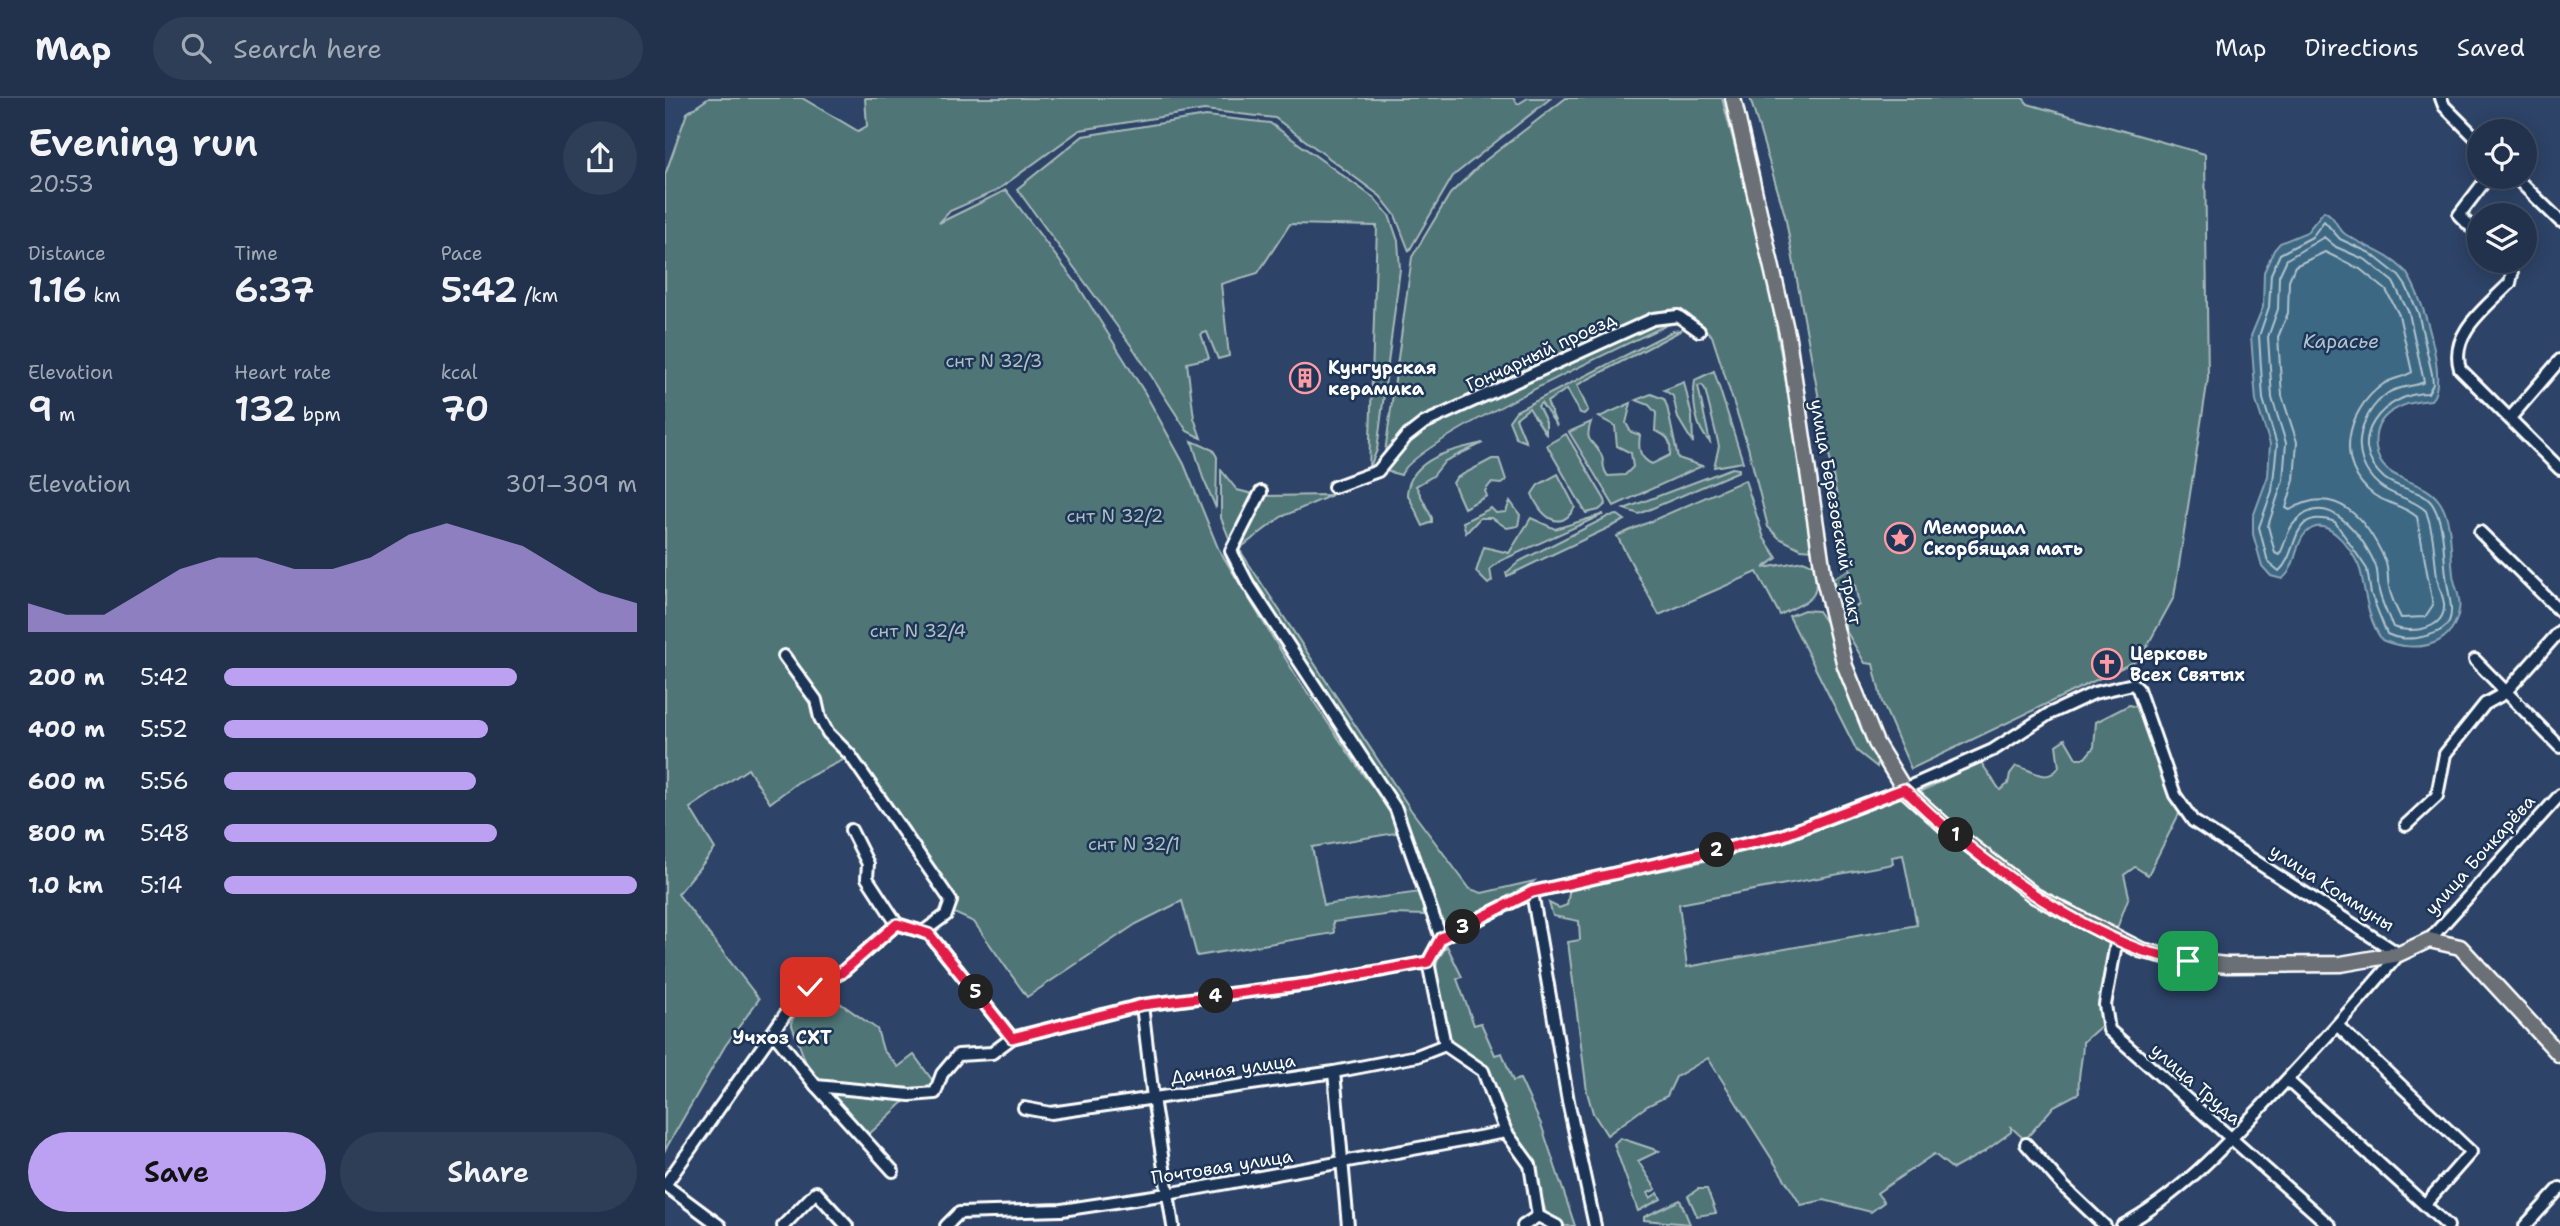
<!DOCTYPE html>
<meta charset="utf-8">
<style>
body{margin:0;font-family:"Shantell Sans",sans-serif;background:#2e3e57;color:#f1f3f6;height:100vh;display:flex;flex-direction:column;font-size:26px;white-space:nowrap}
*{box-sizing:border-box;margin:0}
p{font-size:23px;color:#a2aab6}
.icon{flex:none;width:38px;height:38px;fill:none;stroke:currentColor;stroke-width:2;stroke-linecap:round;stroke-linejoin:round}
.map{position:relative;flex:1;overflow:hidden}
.details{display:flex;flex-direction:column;background:#22324d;width:665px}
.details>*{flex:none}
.tools{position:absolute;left:1802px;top:21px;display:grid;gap:14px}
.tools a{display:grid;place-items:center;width:70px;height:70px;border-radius:50%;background:#22324d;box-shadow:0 4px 18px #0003,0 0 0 2px #3f4d65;font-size:35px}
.pin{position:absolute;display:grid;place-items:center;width:60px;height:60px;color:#fff;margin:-30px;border-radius:14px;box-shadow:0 4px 10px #0006}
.km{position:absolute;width:35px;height:35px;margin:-18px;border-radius:50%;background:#222;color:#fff;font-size:19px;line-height:35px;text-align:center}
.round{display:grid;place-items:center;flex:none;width:74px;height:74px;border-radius:37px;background:#2e3e57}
.head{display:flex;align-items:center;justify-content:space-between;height:119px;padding:0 28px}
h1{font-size:38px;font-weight:600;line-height:52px}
.figures{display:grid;grid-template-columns:repeat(3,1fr);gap:10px;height:119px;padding:7px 28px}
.figures div{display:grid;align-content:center}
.figures b{font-size:35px;font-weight:600}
.figures small{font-size:19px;font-weight:400}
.figures p{font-size:19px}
.chart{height:196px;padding:14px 28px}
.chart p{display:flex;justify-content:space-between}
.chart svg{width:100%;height:126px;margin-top:7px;fill:#bca0f2;opacity:.7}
.action{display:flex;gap:14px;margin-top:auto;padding:14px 28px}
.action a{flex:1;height:80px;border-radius:42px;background:#bca0f2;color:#111;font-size:28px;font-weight:600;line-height:80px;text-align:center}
.action a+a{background:#2e3e57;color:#f1f3f6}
ul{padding:0 28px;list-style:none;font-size:23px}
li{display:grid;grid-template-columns:112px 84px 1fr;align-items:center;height:52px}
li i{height:18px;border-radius:9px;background:#bca0f2}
header{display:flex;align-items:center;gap:42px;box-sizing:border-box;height:98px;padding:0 35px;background:#22324d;border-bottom:2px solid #3f4d65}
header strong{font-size:33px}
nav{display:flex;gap:38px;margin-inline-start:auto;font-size:24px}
.search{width:490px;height:63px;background:#2e3e57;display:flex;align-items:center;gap:18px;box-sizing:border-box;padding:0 24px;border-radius:38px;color:#a2aab6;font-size:26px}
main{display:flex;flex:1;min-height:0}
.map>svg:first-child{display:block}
.green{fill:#4f7476;stroke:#a7baba;stroke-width:2;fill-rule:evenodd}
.water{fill:#3d6883;stroke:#8ba4b5;stroke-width:2}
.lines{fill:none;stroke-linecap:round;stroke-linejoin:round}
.shore{stroke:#b1c3cd;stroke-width:2}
.minor-casing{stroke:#fff;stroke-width:16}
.major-casing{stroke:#fff;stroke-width:19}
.minor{stroke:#1d3557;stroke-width:10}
.major{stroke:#6b6f75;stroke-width:14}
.route-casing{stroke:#fff;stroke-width:14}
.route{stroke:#e11d48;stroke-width:9}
.labels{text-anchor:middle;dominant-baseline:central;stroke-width:5;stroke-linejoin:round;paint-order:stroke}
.street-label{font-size:18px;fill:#fff;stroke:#1d3557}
.park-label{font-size:18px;fill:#b0c0c1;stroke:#1d3557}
.poi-label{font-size:18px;font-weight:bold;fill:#fff;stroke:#1d3557;text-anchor:start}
.water-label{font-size:19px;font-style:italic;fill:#b1c3cd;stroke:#1d3557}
.neighbourhood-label{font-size:19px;font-weight:bold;fill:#fff;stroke:#1d3557}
</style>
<header>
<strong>Map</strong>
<div class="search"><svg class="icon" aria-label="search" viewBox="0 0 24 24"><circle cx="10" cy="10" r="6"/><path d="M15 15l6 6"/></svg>Search here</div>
<nav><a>Map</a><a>Directions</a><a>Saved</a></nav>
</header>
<main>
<section class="details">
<div class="head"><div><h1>Evening run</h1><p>20:53</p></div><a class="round"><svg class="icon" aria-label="share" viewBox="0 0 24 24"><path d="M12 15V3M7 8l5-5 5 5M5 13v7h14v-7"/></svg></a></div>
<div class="figures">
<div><p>Distance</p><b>1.16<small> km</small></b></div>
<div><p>Time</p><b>6:37</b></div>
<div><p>Pace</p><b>5:42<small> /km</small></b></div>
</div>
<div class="figures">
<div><p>Elevation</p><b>9<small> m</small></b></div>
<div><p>Heart rate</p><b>132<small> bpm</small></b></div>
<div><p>kcal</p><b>70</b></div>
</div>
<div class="chart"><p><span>Elevation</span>301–309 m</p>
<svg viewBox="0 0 160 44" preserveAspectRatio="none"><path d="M0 44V34L10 38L20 38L30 30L40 22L50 18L60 18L70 22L80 22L90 18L100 10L110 6L120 10L130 14L140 22L150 30L160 34V44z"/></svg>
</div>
<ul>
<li><b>200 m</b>5:42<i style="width:71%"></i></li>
<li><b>400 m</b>5:52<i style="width:64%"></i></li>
<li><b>600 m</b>5:56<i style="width:61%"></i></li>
<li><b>800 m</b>5:48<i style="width:66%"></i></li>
<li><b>1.0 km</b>5:14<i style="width:100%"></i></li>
</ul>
<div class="action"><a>Save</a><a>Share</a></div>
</section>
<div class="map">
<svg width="1895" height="1128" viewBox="0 0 1895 1128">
<rect width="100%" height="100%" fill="#2d4367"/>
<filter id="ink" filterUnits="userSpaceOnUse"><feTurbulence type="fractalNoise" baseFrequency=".0143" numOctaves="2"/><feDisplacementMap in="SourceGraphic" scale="14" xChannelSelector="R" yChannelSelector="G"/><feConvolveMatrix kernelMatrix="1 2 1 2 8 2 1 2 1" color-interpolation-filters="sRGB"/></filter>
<g filter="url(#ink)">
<g class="green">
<polygon points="44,0 137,0 193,33 202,28 200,0 848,0 853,6 863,0 886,0 788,78 744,153 730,117 715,98 610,20 539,12 415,32 331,93 285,113 274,125 341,92 412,186 480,295 519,366 553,450 630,576 699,678 724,708 736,734 647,749 659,807 755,794 759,817 727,816 668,824 669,835 532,858 517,803 471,826 362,899 309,824 289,815 182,660 133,684 105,705 83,671 25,710 50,751 13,796 94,901 60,948 0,1052 0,77 22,15"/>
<path d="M 901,0 L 1057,0 L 1099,159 L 1149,445 L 1148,452 L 1136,451 L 1114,440 L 1103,429 L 1083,349 L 1047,238 L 1030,222 L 1002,227 C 962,246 746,345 736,377 L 721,373 L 720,354 L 747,159 L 785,96 L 817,65 Z"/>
<polygon points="1085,0 1358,0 1363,6 1540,56 1543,280 1509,499 1475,561 1246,671 1217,604 1208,566 1200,565 1180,531 1181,514 1194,507 1190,487 1171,495 1168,480 1184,472 1188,480 1177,450 1181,448 1120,117"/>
<polygon points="541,18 605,25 709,100 724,117 733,143 735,171 712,352 704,371 712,128 625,126 593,175 556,186 564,258 553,261 542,234 536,236 544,260 522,265 529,320 536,340 522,333 470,253 352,91 418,38"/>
<polygon points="1017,232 912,287 923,312 919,316 915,315 902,291 882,304 892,328 876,305 873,308 881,324 881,336 864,310 851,320 861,344 851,340 844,323 851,313 1008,233"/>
<path d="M 1049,273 L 1078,364 L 1049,369 L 1054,348 L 1040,291 L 1037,287 L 1033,288 L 1045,344 C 1030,330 1027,302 1030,282 Z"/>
<polygon points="1019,284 1027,319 1028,345 1013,320 1008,298 999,292"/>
<path d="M 986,296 L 999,301 L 1002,308 L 1013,360 L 1037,368 L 949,408 L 904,334 L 926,324 C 919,345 927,341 936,356 C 940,363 936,370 943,378 L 960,377 L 968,369 L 966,355 L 952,348 L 950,328 L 934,319 L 966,305 L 961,325 L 966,334 L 975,337 C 973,350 974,360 987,366 L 1005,357 C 1007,343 1002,337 990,333 L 991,315 L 984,307 L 971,302 Z"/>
<polygon points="901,336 940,402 941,406 934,412 921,415 884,351 882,347"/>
<polygon points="527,343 548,352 552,359 551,410 538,380"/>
<path d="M 818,345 L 780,363 L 768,378 L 751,388 L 767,420 L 767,424 L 758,428 L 742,395 C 746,360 789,351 818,345 Z"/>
<polygon points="827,361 834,361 841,382 836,386 826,385 820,393 822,398 799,410 788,385 791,380"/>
<polygon points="1067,370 1074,371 1074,373 974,416 959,411"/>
<polygon points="556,372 572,392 592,397 566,445 556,420"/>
<path d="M 893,376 L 910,409 C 895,437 874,416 867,396 L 873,387 Z"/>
<path d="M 1080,382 L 1099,440 L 1112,460 L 1098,470 L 1138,463 L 1148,467 C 1157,504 1145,500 1115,517 L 1092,474 L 994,517 L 952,438 Z"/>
<polygon points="667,397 616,419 574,451 746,712 805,791 817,795 869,783 855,796 778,835 733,707 584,481 569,452 598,398"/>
<polygon points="845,403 855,417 853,428 842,430 827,420 815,420 801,435 798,424 826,410 831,415 841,414"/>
<polygon points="939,416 835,463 825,471 827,483 823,486 811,474 819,449 844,455 866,420 890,431"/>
<polygon points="953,417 960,422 842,478 841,475 855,463 944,418"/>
<polygon points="1139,512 1153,513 1162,526 1185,603 1212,662 1212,669 1192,653 1124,518"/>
<path d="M 1464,607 L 1472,609 L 1516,712 L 1483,777 L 1470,769 L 1459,777 L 1464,798 L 1451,833 L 1373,797 L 1316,753 L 1253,695 L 1315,663 L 1335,692 L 1343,686 L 1345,676 L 1351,668 C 1367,671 1382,687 1394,669 L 1391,647 L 1400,641 L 1411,660 L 1420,660 L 1429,649 L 1431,624 Z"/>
<path d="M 1236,696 L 1447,844 L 1436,902 L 1436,928 L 1418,944 C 1418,963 1412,976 1414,995 L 1389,1008 L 1360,1042 L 1346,1029 L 1346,1034 L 1319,1054 L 1288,1071 L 1269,1056 L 1212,1095 L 1219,1104 L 1206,1114 L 1159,1102 L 1136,1107 L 1043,960 L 1011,979 L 1002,998 L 982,1008 L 942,1037 L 928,1015 L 922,994 L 903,844 L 915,842 L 914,823 L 888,818 L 884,805 L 894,810 L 902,807 L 905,789 L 1015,769 L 1124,743 ZM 1238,757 L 1252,827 L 1022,869 L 1014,806 L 1228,766 L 1227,759 Z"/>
<polygon points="782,848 797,879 792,881 809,927 816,925 830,957 837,955 848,983 855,981 876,1026 910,1128 895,1128 881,1115 866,1061 840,1020 824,975 816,965 791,950 780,935 769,878 773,861"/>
<polygon points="152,889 212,931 218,952 233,969 249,957 270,986 268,993 245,995 149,986 126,925 137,900"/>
<polygon points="174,992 242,1001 201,1039 164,999"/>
<polygon points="955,1040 994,1053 973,1063 991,1091 983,1095 985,1100 993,1095 996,1101 973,1113 949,1046"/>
<polygon points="1033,1091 1042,1091 1051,1115 1032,1118 1023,1098"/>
<polygon points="1015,1102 1025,1126 979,1122 979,1119"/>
</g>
<path class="water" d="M 1659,113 C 1671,118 1670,129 1680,136 C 1700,149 1722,155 1739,172 C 1756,190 1785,286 1766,302 C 1738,304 1706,315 1711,350 C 1716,386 1756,378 1774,403 C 1788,422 1785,453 1788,476 C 1789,488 1797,500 1794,512 C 1792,526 1783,540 1769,545 C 1755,551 1732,549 1717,542 C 1703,522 1701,498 1696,475 C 1692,458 1666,419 1646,431 C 1628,441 1634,468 1617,481 L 1606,478 L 1597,468 L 1588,436 L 1588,419 L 1603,378 L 1605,346 L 1591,303 L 1586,238 L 1598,209 L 1599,174 L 1609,152 L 1615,145 L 1642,134 Z"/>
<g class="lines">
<g class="shore">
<path d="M 1659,123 L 1675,141 L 1705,155 L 1734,178 L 1741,188 L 1753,214 L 1767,276 L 1768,286 L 1763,295 C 1718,295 1678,343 1719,380 C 1733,392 1760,391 1769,409 C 1780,430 1778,454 1781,477 C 1785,511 1799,532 1752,540 C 1741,541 1732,541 1722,536 L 1706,496 L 1702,471 L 1670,424 C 1624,408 1635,454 1614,473 L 1603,464 L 1594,429 L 1607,393 L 1612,347 L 1598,301 L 1594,238 L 1604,209 L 1606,176 L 1615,156 L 1647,139 Z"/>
<path d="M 1659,139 L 1671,149 L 1701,162 L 1728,184 L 1744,215 L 1759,284 C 1749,289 1734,288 1723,295 C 1692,317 1683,361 1714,387 C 1728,399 1748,400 1761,413 C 1769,435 1769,456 1772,479 C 1773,488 1778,497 1779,506 C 1781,532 1746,536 1728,529 C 1723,517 1717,506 1714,493 C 1712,484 1714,474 1710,466 C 1697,438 1663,389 1630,424 C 1620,434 1621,447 1614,457 L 1610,455 L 1603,428 L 1618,382 L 1621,345 L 1607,300 L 1603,239 L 1613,211 L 1614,178 L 1622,161 Z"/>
<path d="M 1660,154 L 1695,171 L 1721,192 L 1734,217 L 1747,274 C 1738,280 1726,280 1717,287 C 1681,313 1669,367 1709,397 C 1723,406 1740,408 1752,419 L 1768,507 L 1760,519 L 1736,520 C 1731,510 1726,500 1724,489 C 1722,480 1724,471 1720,462 C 1702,422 1672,384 1625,412 L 1621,410 L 1629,382 L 1632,344 L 1617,298 L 1613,239 L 1623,215 L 1624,182 L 1630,168 Z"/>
</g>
<g class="minor-casing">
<g id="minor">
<polyline points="1776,0 1779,8 1815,44"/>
<polyline points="1850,79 1895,123"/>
<polyline points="1815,138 1794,117 1823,79"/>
<path d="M 1839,163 L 1847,176 L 1845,185 C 1822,209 1784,235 1795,271 L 1895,371"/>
<polyline points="1845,320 1895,262"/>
<polyline points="669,389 713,373 741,339 759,325 988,221 1013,218 1034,233"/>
<polyline points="596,394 566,453 582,484 731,711 776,840 763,864 780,947 818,973 841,1034 865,1067 873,1118 892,1128"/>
<polyline points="1815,434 1895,513"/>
<polyline points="119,558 151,602 155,620 163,635 185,657 286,803 281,817 258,834"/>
<polyline points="1810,562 1895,649"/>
<polyline points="1741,727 1772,698 1780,656 1820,606 1840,595 1895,533"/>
<polyline points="186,732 203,766 202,780 232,826 264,836 347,940"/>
<polyline points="867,794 903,1003 930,1128"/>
<path d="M 776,840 L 867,794 L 1116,738 L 1239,691 L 1328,652 L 1384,616 L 1429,595 L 1468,586 L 1473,591 L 1510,697 L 1528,723 L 1734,856 C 1691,907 1647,955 1602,1003 C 1559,1049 1513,1098 1457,1128"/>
<polyline points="1452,840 1440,907 1444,932 1665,1128"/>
<polyline points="1764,842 1895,697"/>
<polyline points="477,907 488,1000 508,1128"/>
<polyline points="1673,928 1806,1054 1761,1105"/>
<polyline points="109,936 151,988 245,997 270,995 277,976 293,957 327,955 347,940 477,907 643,886 763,864"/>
<polyline points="669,974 683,1128"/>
<polyline points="1622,982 1783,1128"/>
<polyline points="151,988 228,1073"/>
<polyline points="359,1010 386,1015 669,974 752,958 780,947"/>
<polyline points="1361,1046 1399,1089 1440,1128"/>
<polyline points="0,1087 136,894 176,875 232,826"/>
<polyline points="0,1087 55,1128"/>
<polyline points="118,1128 151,1094 182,1128"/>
<polyline points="281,1128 294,1115 397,1112 502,1096 841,1034"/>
<polyline points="858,1128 873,1118"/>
<polyline points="1860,1128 1895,1090"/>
</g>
</g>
<g class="major-casing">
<polyline id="major" points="1068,0 1123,240 1159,481 1180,568 1211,645 1239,691 1279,727 1370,798 1476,852 1523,863 1562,867 1676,866 1734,856 1764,842 1795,849 1895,957"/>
</g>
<use href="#minor" class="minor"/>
<use href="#major" class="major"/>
</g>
</g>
<g class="lines" filter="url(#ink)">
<g class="route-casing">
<path id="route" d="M 145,889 L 176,875 L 232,826 L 264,836 L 347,940 L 477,907 L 643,886 L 763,864 L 776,840 L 867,794 L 1116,738 L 1239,691 C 1303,754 1391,820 1476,852 C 1491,857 1507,859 1523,863"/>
</g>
<use href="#route" class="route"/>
</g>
<defs>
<g id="building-ring" transform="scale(1.575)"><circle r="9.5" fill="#1d3557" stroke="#ff9aa2" stroke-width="1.5"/><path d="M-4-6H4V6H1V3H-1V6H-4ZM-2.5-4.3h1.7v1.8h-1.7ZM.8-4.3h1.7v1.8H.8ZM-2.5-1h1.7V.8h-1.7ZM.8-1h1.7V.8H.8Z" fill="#ff9aa2"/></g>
<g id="sight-ring" transform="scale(1.575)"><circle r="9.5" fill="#1d3557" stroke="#ff9aa2" stroke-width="1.5"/><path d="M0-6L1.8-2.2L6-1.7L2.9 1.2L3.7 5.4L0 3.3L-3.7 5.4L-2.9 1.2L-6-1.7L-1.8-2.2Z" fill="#ff9aa2"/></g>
<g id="church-ring" transform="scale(1.575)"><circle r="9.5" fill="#1d3557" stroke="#ff9aa2" stroke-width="1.5"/><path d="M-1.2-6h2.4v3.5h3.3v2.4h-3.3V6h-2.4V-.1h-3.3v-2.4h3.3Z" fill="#ff9aa2"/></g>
</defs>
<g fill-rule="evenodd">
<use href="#building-ring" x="640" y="280"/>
<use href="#sight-ring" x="1235" y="440"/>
<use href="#church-ring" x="1442" y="566"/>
</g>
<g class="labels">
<g class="street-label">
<text transform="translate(876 254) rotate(-25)">Гончарный проезд</text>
<text transform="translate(1171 414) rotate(80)">улица Березовский тракт</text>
<text transform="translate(1815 757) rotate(-48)">улица Бочкарёва</text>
<text transform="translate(1667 790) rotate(33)">улица Коммуны</text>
<text transform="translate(568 971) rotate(-8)">Дачная улица</text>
<text transform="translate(1531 986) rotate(41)">улица Труда</text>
<text transform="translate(557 1069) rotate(-9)">Почтовая улица</text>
</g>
<g class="park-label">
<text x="329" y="263">снт N 32/3</text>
<text x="450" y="418">снт N 32/2</text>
<text x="253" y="533">снт N 32/4</text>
<text x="469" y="746">снт N 32/1</text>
</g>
<g class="poi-label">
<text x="663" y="270">Кунгурская<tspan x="663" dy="21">керамика</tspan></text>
<text x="1258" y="430">Мемориал<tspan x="1258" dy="21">Скорбящая мать</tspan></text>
<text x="1465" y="556">Церковь<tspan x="1465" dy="21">Всех Святых</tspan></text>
</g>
<g class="water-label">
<text x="1676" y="243">Карасье</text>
</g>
<g class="neighbourhood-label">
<text x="117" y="939">Учхоз СХТ</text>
</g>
</g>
</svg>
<div class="tools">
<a><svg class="icon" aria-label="locate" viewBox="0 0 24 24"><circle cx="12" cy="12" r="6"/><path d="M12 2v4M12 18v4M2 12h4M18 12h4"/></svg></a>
<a><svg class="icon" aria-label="layers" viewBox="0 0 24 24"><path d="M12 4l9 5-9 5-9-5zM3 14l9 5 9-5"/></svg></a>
</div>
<div class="pin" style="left:1523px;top:863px;background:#1e9e55"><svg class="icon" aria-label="arrive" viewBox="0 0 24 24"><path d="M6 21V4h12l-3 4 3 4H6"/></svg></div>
<div class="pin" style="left:145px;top:889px;background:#d93025"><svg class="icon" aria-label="check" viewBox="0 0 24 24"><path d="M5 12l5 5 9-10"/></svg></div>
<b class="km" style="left:1291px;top:737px">1</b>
<b class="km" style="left:1052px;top:752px">2</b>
<b class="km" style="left:798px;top:829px">3</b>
<b class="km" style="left:551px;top:898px">4</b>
<b class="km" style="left:311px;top:894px">5</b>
</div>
</main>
